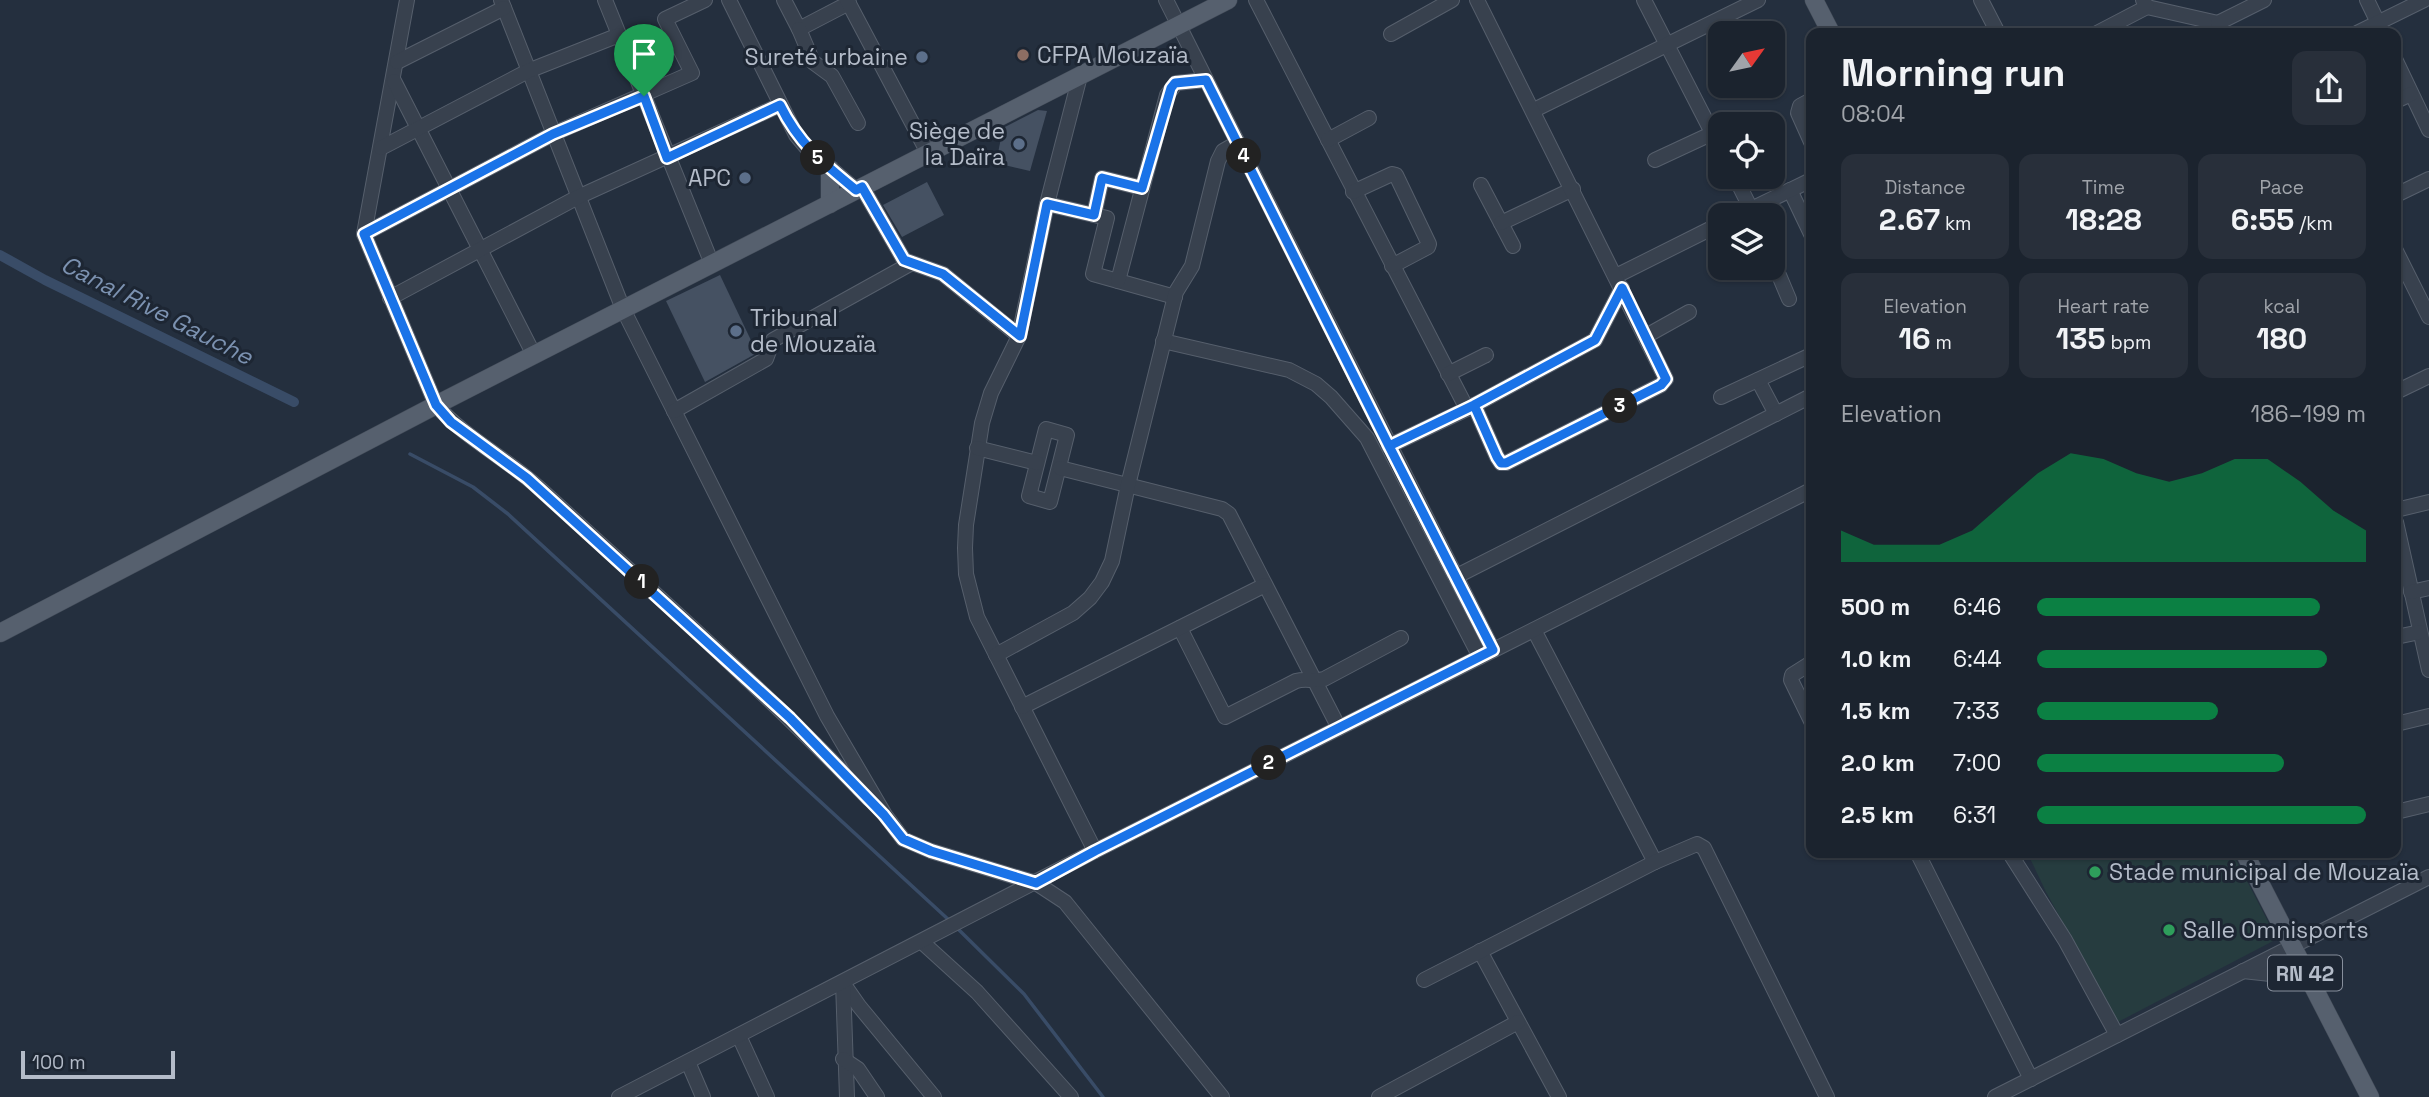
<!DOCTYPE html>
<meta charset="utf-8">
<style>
body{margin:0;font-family:"Space Grotesk",sans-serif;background:#282f3a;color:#f1f3f6;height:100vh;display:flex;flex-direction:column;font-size:26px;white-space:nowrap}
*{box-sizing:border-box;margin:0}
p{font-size:23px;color:#a0a4aa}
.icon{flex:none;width:38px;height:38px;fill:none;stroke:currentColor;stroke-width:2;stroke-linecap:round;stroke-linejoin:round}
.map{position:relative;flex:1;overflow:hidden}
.panel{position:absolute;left:1806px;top:28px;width:595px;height:830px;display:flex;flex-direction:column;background:#1b232e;border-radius:14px;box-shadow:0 2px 5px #0004,0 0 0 2px #39404a}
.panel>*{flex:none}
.needle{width:46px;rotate:57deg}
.fabs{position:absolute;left:1708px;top:21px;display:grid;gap:14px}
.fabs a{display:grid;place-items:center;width:77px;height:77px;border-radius:14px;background:#1b232e;box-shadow:0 2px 5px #0004,0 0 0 2px #39404a;font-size:35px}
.scale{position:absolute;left:21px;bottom:18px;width:154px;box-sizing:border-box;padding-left:7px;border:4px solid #b4bcc9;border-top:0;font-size:19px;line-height:24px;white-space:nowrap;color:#b4bcc9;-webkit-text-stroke:5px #1d2633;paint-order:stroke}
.pin{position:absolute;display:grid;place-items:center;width:60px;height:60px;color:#fff;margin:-72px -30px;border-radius:50% 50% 50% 0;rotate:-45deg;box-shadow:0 0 7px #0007}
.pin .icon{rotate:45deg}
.km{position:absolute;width:35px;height:35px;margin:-18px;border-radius:50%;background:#222;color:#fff;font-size:19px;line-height:35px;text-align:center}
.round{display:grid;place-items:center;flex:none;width:74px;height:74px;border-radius:14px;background:#282f3a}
.head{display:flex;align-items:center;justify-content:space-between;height:119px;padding:0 35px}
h1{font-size:38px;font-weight:700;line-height:52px}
.stats{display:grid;grid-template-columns:repeat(3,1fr);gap:10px;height:119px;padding:7px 35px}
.stats div{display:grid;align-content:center;border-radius:14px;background:#282f3a;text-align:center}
.stats b{font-size:30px;font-weight:700}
.stats small{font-size:19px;font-weight:400}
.stats p{font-size:19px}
.chart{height:196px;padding:14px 35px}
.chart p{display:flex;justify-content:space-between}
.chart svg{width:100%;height:126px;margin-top:7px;fill:#0b8043;opacity:.7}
ul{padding:0 35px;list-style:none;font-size:23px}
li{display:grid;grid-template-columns:112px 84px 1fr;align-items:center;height:52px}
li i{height:18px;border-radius:9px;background:#0b8043}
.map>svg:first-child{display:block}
.green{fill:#263c3f}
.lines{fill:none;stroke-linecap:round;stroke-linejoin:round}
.stream{stroke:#394c67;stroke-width:3.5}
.canal{stroke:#394c67;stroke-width:10}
.building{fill:#455162}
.minor-casing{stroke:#565f6c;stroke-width:16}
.major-casing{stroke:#414a57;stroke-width:19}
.minor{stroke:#38414e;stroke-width:14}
.major{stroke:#56606e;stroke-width:18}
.route-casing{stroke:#fff;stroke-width:14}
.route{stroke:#1a73e8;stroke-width:9}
.education-dot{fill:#8d6e63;stroke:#1d2633;stroke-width:2.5}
.service-dot{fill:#5c6f8a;stroke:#1d2633;stroke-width:2.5}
.leisure-dot{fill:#2e9e5b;stroke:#1d2633;stroke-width:2.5}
.labels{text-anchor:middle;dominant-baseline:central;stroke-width:6;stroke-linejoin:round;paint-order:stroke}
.shield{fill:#1d2633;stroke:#878f9c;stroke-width:2}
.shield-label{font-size:21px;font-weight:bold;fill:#b4bcc9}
.poi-label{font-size:23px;fill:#b4bcc9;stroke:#1d2633;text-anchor:start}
.water-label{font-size:24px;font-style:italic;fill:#7c92b1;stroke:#1d2633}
</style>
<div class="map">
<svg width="2429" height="1097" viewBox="0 0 2429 1097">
<rect width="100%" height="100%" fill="#242f3e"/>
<polygon class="green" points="2027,852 2232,852 2277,939 2118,1022 2046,892"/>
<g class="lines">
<g class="stream">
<polyline points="410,454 473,487 508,514 950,921"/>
<polyline points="955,926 1024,994 1103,1097"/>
</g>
<polyline class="canal" points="0,255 45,280 294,402"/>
</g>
<g class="building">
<polygon points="1038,110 1047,111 1030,171 996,163 1003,128"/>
<polygon points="927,182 944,215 902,237 883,205"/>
<polygon points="720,275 757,353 705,382 666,301"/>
</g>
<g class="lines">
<g class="minor-casing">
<g id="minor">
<path d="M 407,0 L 364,234 L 436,405 C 465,438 506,458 539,488 C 651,590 764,690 869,799"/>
<polyline points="501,0 623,309 827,716 885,815 903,839 931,851 1036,883 1065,902 1222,1097"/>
<polyline points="605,0 712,264"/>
<polyline points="729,0 796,135 807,148 856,190"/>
<polyline points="784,0 799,29 849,3"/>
<polyline points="847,0 928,153"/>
<polyline points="1166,0 1493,650"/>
<polyline points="1256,0 1467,409 1595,340 1622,288"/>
<polyline points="1644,0 1720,148"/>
<polyline points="1981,0 1998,33"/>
<polyline points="2367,0 2383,33"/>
<polyline points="2147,7 2218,23 2223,33"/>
<polyline points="2218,23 2264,0"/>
<polyline points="799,29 813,62 832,76 858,123"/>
<polyline points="2097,33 2147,7 2143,0"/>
<polyline points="2357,33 2424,0"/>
<polyline points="1391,34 1452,0"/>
<polyline points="2396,61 2429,130"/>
<polyline points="397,62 504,8"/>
<polyline points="1080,76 1047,204 1019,336 991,393 982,423 966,525 965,548 966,574 977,617 1095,851"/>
<polyline points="394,81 534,355"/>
<polyline points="1811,100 1800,106 1798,113 1811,142"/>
<polyline points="2396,101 2411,94"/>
<polyline points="1534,110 1758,0"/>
<polyline points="1328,140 1369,118"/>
<polyline points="381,148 528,71 619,35"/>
<polyline points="1655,160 1713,133"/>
<polyline points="1735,177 1754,215"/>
<polyline points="1481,185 1513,246"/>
<polyline points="862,187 904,260 943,274 1019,336"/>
<polyline points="1790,190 1811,234"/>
<polyline points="1353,192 1392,174 1396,175 1429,244 1428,247 1392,266"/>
<polyline points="2396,195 2429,179"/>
<polyline points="1047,204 1107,218 1093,274 1175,297"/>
<polyline points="1094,215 1102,178 1142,188"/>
<polyline points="1739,215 1811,180"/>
<polyline points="1501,223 1573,189"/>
<polyline points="364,234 553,134 692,73 665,19 705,0"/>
<polyline points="2396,251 2429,317"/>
<polyline points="1773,261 1789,299"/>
<polyline points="1616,276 1720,224"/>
<polyline points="1118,281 1167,95 1176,83 1206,80"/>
<polyline points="390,298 578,197 780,105"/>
<polyline points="1646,336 1689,312"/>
<polyline points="1163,341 1289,370 1316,384 1331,397 1367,438 1480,657"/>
<polyline points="1448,374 1486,355"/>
<polyline points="1758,380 1776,414"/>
<polyline points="2396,392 2429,376"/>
<polyline points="1721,397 1811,355"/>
<polyline points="1474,405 1497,457 1501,463 1506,463 1661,385 1666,379 1477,0"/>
<polyline points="674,411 766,359 773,340 910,264"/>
<polygon points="1046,429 1067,435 1050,502 1029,496"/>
<polyline points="1389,446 1467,409"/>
<polyline points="977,448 1037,463"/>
<polyline points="1060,468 1222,509 1229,514 1339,728"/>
<polyline points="2396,510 2429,502"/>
<polyline points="2396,522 2429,670"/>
<polyline points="1455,577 1811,396"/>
<polyline points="2411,592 2429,588"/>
<path d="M 1180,628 L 1225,717 L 1296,681 C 1306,678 1314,682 1324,679 L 1401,638"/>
<polyline points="1534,630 1655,862"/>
<polyline points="2396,637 2420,632"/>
<polyline points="996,655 1073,613 1090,598 1102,582 1112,561 1128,485 1176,292 1192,266 1218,161 1223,151 1237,143"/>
<polyline points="1811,663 1792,675 1791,680 1811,721"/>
<polyline points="1022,707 1265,585"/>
<polyline points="2396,724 2429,716"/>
<polyline points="2396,812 2429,804"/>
<polyline points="1917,852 2031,1079"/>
<polyline points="2009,852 2065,940 2117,1035"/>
<polyline points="922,942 977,992 1071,1097"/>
<polyline points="1480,951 1559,1097"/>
<polyline points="2243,971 2308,978"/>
<polyline points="1424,980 1655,862 1697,844 1704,848 1827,1097"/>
<polyline points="843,983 859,1006 934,1097"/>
<polyline points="843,983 847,1097"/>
<polyline points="739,1036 767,1097"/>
<polyline points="843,1059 858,1069 877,1097"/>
<polyline points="688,1062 703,1097"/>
<polyline points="619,1097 1095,851 1811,490"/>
<polyline points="1379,1097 1518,1022"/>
<polyline points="1995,1097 2429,877"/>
</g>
</g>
<g class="major-casing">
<g id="major">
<polyline points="1814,0 1831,33"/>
<polyline points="830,204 830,169"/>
<polyline points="0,633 436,405 1228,0"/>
<polyline points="2244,852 2370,1097"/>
</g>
</g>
<use href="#minor" class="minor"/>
<use href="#major" class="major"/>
</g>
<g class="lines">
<g class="route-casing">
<path id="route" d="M 644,96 L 553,134 L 364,234 L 436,405 L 451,422 L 527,478 L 790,718 L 884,815 L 903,839 L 931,851 L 1036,883 L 1095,851 L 1493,650 L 1389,446 L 1474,405 L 1497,457 L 1501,463 L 1506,463 L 1661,385 L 1666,379 L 1622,288 L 1595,340 L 1474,405 L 1466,409 L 1389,446 L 1206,80 L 1175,83 L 1171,88 L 1142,188 L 1102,178 L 1094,215 L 1047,204 L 1020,336 L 943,274 L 904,260 L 862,187 L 856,190 C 823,163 799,144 780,105 L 667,158 L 644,96"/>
</g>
<use href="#route" class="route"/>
</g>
<circle class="education-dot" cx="1023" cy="55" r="7"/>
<g class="service-dot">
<circle cx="922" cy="57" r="7"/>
<circle cx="1019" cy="144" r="7"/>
<circle cx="745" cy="178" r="7"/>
<circle cx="736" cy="331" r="7"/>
</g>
<g class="leisure-dot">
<circle cx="2095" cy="872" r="7"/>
<circle cx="2169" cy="930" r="7"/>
</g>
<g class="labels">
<rect class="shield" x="2268" y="955.5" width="74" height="35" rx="5"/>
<g class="shield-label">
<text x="2305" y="973">RN 42</text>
</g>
<g class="poi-label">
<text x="1037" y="55">CFPA Mouzaïa</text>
<text x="908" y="57" text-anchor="end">Sureté urbaine</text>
<text x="1005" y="131" text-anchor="end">Siège de<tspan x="1005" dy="26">la Daïra</tspan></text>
<text x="731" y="178" text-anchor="end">APC</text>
<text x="750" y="318">Tribunal<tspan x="750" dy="26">de Mouzaïa</tspan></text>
<text x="2109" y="872">Stade municipal de Mouzaïa</text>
<text x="2183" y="930">Salle Omnisports</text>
</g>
<g class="water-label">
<text transform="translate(157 310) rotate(27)">Canal Rive Gauche</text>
</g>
</g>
</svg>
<div class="fabs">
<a><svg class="needle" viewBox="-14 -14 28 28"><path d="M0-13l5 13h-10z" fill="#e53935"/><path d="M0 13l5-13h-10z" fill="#a0a4aa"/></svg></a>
<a><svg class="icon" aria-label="locate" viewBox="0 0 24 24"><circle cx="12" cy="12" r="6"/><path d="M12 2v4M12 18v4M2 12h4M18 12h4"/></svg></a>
<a><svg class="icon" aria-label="layers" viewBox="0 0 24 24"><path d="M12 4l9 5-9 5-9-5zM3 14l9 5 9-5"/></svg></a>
</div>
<div class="scale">100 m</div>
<div class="pin" style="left:644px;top:96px;background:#1e9e55"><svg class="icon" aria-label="arrive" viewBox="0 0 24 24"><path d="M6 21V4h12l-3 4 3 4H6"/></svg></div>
<b class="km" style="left:642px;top:582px">1</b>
<b class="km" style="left:1269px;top:763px">2</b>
<b class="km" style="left:1620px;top:406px">3</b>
<b class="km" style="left:1244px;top:156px">4</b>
<b class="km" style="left:818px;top:158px">5</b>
<section class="panel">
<div class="head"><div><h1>Morning run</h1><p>08:04</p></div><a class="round"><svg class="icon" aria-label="share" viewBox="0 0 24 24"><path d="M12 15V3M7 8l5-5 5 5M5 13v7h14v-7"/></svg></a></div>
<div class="stats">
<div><p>Distance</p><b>2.67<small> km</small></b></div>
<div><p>Time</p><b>18:28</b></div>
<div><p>Pace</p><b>6:55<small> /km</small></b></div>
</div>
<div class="stats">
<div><p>Elevation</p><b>16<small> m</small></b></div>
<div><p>Heart rate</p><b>135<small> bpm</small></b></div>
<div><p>kcal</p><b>180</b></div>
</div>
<div class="chart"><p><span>Elevation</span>186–199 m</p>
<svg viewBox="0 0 160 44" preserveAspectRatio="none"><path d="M0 44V33L10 38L20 38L30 38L40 33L50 23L60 13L70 6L80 8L90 13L100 16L110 13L120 8L130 8L140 16L150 26L160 33V44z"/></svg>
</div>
<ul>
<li><b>500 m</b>6:46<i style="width:86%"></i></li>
<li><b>1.0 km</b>6:44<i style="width:88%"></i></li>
<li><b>1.5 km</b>7:33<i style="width:55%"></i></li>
<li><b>2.0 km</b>7:00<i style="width:75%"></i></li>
<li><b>2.5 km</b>6:31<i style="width:100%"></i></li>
</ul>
</section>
</div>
